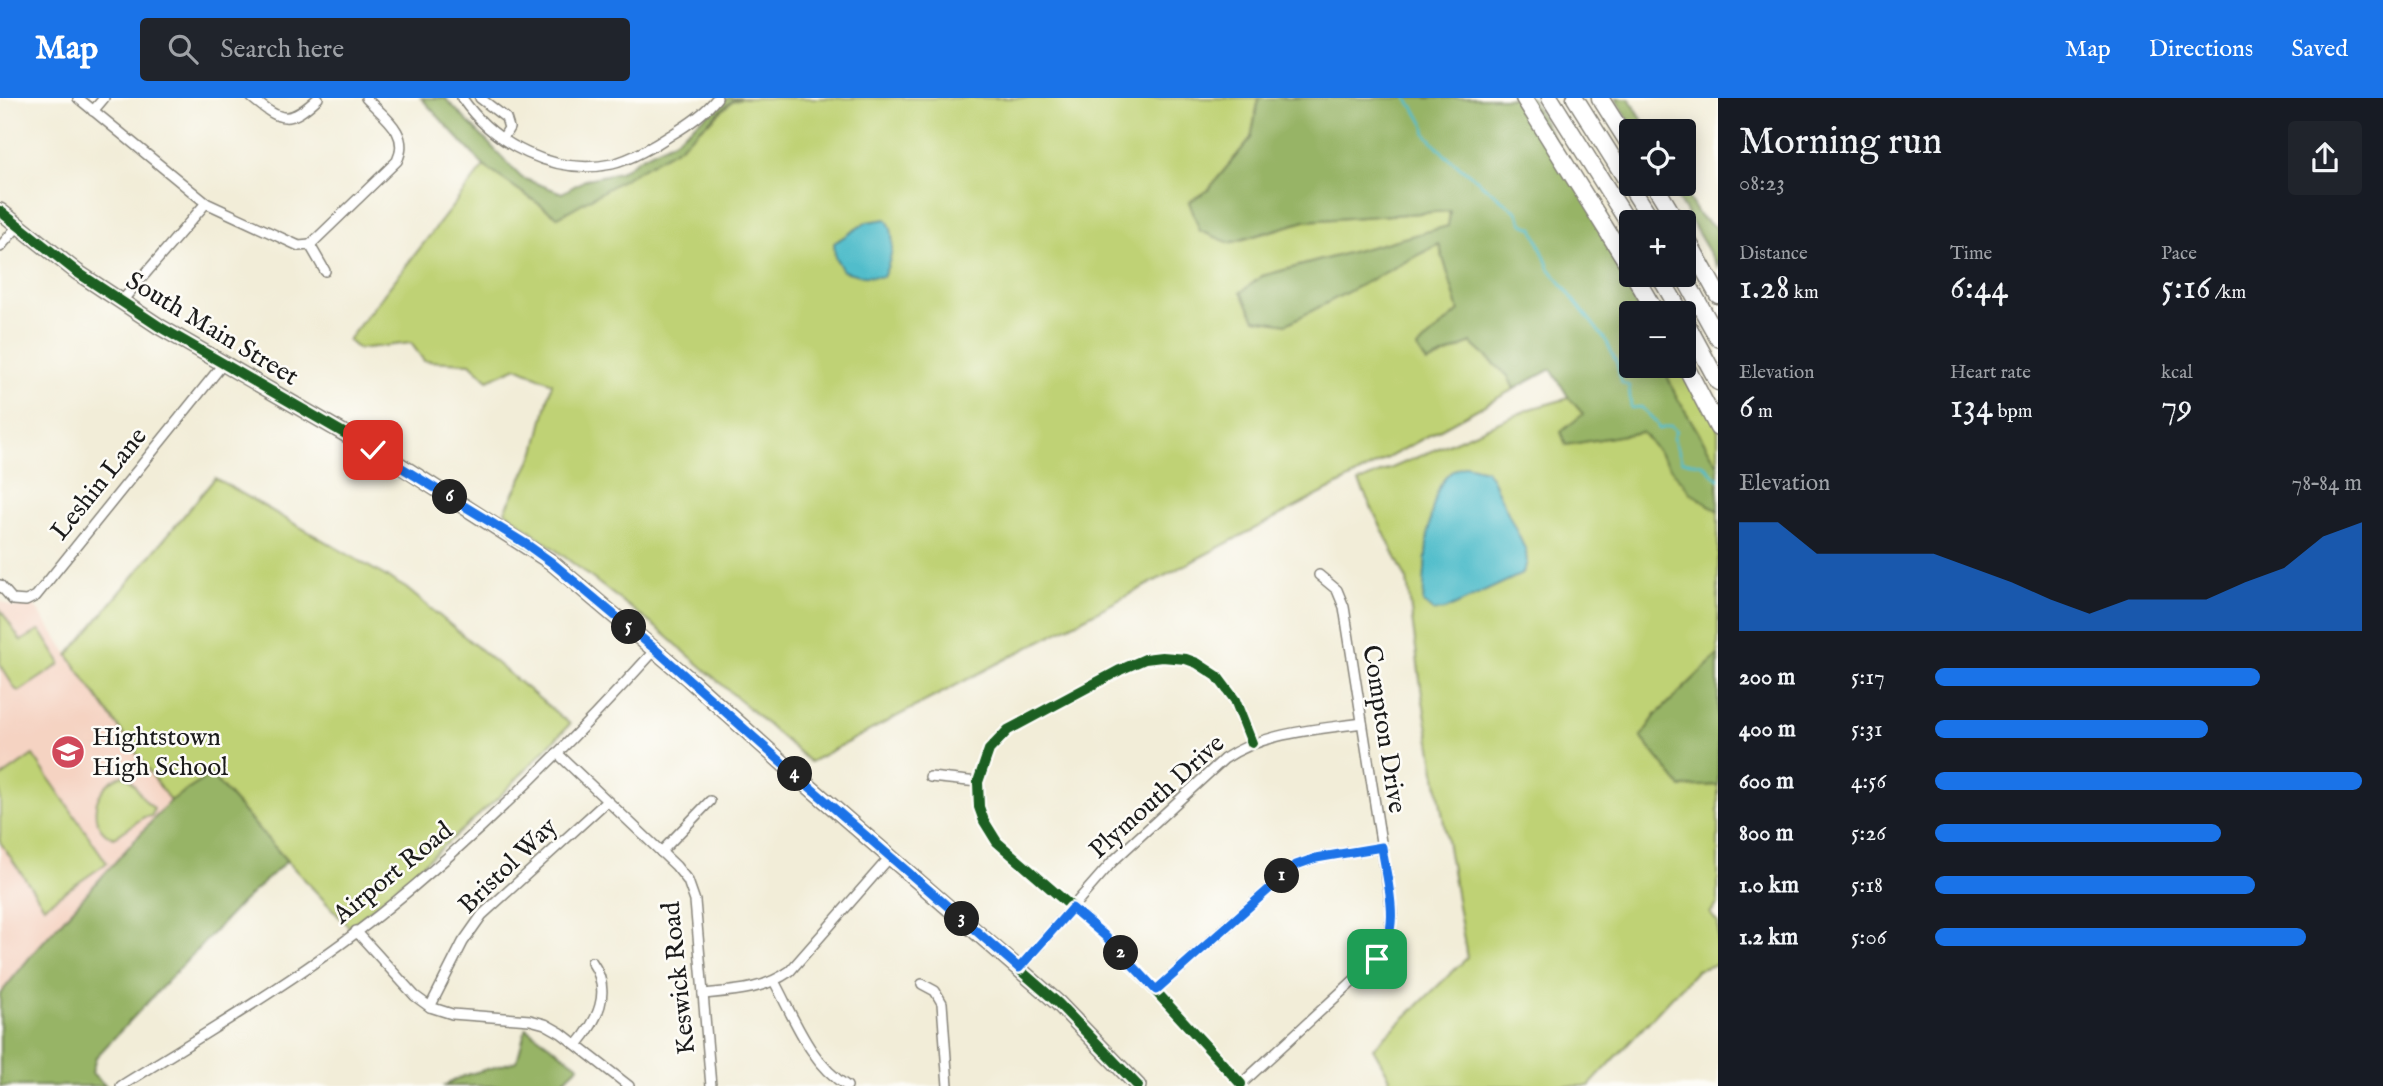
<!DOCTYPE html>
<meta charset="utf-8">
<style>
body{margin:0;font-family:"IM FELL English",serif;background:#20242c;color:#f1f3f6;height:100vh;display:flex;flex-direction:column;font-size:26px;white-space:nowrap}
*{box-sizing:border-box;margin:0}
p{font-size:23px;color:#9ea1a6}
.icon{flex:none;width:38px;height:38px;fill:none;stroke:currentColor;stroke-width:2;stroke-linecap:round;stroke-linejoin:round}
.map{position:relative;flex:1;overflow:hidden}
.side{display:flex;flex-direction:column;background:#171b24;width:665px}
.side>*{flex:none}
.buttons{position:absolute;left:1619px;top:21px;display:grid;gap:14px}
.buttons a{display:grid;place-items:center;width:77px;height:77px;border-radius:7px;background:#171b24;box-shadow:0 4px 18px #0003;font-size:35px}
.pin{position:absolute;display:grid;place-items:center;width:60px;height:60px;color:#fff;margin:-30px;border-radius:14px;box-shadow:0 4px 10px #0006}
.km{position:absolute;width:35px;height:35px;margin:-18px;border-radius:50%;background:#222;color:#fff;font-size:19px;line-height:35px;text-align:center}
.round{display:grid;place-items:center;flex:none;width:74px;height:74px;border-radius:7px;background:#20242c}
.summary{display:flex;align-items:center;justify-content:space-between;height:119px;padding:0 21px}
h1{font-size:38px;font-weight:600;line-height:52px}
.metrics{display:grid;grid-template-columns:repeat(3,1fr);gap:10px;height:119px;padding:7px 21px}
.metrics div{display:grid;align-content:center}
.metrics b{font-size:35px;font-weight:600}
.metrics small{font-size:19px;font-weight:400}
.metrics p{font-size:19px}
.chart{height:196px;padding:14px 21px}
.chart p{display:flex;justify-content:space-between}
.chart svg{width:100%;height:126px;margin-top:7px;fill:#1a73e8;opacity:.7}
ul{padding:0 21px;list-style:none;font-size:23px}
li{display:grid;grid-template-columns:112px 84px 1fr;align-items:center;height:52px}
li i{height:18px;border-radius:9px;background:#1a73e8}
header{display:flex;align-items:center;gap:42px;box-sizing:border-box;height:98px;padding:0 35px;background:#1a73e8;color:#fff}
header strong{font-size:33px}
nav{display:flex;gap:38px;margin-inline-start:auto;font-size:24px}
.search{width:490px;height:63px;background:#20242c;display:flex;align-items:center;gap:18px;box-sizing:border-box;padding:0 24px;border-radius:7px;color:#9ea1a6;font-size:26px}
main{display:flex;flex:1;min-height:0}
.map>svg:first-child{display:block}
.built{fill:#f5d3c2}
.green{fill:#bfd275;stroke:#6e7748;stroke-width:2}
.forest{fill:#97b466;stroke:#5a6841;stroke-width:2}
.water{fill:#51bdcb;stroke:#366c74;stroke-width:2}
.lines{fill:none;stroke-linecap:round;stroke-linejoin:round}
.stream{stroke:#51bdcb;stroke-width:2.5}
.street-casing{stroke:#87847a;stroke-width:12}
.primary-casing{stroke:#87847a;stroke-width:18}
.highway-casing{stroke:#87847a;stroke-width:19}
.street{stroke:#fff;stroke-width:9}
.primary{stroke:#fff;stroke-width:14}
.highway{stroke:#fff;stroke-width:16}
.cycleway-casing{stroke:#fdfcf7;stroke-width:15}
.cycleway{stroke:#1b5e20;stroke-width:10}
.route-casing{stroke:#fff;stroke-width:14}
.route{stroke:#1a73e8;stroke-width:9}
.labels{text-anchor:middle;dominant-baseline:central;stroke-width:5;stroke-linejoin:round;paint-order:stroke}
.street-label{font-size:26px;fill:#1c1c1c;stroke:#fdfcf7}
.poi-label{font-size:26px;fill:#1c1c1c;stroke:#fdfcf7;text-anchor:start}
</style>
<header>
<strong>Map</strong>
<div class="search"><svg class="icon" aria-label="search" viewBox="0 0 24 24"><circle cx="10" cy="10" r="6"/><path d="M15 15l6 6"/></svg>Search here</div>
<nav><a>Map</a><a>Directions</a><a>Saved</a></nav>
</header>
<main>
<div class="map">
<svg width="1718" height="988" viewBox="0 0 1718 988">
<rect width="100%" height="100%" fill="#fdfcf7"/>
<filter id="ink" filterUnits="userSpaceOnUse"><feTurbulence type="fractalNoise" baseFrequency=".0143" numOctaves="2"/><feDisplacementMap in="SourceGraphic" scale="14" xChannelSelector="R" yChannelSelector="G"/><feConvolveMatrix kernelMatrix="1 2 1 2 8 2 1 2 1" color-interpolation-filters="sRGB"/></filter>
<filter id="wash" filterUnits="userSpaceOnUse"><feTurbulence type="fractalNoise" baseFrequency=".00686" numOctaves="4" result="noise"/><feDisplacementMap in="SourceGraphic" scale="28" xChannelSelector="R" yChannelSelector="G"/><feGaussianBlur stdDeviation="1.57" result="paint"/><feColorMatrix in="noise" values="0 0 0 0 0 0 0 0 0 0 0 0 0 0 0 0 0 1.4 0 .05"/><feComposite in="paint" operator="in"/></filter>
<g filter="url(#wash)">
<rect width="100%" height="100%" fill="#f2edd8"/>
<polygon class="built" points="0,500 2,504 13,509 34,507 170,703 34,854 0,896"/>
<g class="green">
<polygon points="741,0 1259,0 1251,40 1208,92 1189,104 1231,145 1305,123 1451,113 1449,128 1262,178 1287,225 1439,146 1459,213 1418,250 1427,265 1471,245 1508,278 1514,291 1351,380 810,664 662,534 505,413 535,354 552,285 517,269 488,282 470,265 424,263 411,245 358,251 348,242 484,68 558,119 711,23 732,3"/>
<polygon points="1684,255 1718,319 1718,367 1675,296 1663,268 1684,268"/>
<polygon points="1569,300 1584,316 1566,347 1642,334 1690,394 1718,413 1718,557 1656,617 1641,639 1681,689 1718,687 1718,806 1710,815 1718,825 1718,866 1697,872 1589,988 1384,988 1390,980 1373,950 1467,860 1422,597 1407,482 1359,384 1530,311"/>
<polygon points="215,380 406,490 570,626 498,700 350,830 287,763 211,677 170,703 68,557"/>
<polygon points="0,511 21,543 40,532 60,564 59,567 20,593 16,592 0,567"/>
<polygon points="33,657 107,765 44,808 0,744 0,680"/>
<path d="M 123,677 C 137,683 140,703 154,710 L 152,718 L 144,719 L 114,740 C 84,728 93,687 123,677 Z"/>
</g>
<g class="forest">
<polygon points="421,0 445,0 522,80 562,95 587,81 620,74 640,60 674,43 728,0 741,0 732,3 678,50 558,119 484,68"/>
<polygon points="1259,0 1531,0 1602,128 1640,215 1631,215 1631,268 1663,268 1675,296 1718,367 1718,413 1690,394 1642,334 1566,347 1561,334 1583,316 1569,300 1551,271 1514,291 1508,278 1471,245 1427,265 1417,250 1459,213 1439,146 1287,226 1255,221 1241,194 1262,178 1448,128 1450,113 1305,123 1230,145 1200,133 1189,104 1208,92 1251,40"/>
<polygon points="1615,0 1629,0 1649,33 1636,33"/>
<polygon points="1669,86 1680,86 1700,119 1718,131 1718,169"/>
<polygon points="1718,557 1718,687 1681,689 1641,639 1656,617"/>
<polygon points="211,677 287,763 241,805 96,959 92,975 106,988 0,988 0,896 34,854 170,703"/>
<polygon points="526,930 579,968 558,988 443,988 466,977 517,963"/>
</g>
<g class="water">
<path d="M 886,121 C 898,136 891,163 883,179 L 863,178 L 843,173 L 835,159 L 834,145 L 867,124 Z"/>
<path d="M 1466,367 L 1486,372 L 1492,381 L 1526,453 L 1527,465 L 1522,476 L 1445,512 L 1434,513 L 1423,505 C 1425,474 1426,406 1444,381 C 1450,373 1457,370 1466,367 Z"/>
</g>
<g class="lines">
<polyline class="stream" points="1407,0 1424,25 1426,36 1445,57 1517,114 1523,126 1533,130 1549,170 1607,244 1617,266 1621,284 1629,288 1631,310 1641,309 1656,324 1659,331 1671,328 1676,333 1673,340 1682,363 1703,366 1718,381"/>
</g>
</g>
<g filter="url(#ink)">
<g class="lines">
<g class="street-casing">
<g id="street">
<polyline points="78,0 206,105 299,148 310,147"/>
<path d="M 252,0 C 281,24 289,27 318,0"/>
<path d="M 462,0 C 494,47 555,78 612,66 C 630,62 656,47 671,37 C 689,26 704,16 717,0"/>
<polyline points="480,0 506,20 509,30 503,40"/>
<polyline points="93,13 104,0"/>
<path d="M 310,147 L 397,63 C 411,35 383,18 366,0"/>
<polyline points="310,147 325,173"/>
<polyline points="0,149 18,128"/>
<polyline points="121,204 206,105"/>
<polyline points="0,487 13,502 26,503 36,498 223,266"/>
<polyline points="557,655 676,768 688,783 695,803 711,988"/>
<polyline points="930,679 978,684"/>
<polyline points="661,754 710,703"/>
<polyline points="356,833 415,898 430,909 452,916 530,922 545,926 561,935 629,988"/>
<path d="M 1019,870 L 1112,764 L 1224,661 C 1264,634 1315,632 1362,625"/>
<path d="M 774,883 C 794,920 810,965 847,988"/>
<polyline points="922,886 935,893 942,905 948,988"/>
<polyline points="1156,892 1296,767 1316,760 1382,749"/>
<path d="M 703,896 C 735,893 763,892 790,873 L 890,759"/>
<polyline points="430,909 463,844 482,817 607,703"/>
<path d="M 577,947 C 597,923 613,894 592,864"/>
<polyline points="1241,986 1104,837 997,744 984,723 979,709 978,684 989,652 1008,632 1120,572 1145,561 1162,559 1186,561 1197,565 1217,578 1235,602 1252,645"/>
<path d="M 121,988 C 209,933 298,881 379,817 C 479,737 570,646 655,552"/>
<polyline points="1239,988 1377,861 1388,842 1392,814 1344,509 1337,492 1319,477"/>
</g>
</g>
<g class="primary-casing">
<polyline id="primary" points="0,113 77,174 160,229 401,368 551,464 689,581 805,685 1058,905 1138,988"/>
</g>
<g class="highway-casing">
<g id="highway">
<polyline points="1524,0 1631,171"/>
<polyline points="1550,0 1631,129"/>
<polyline points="1575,0 1653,124"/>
<polyline points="1600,0 1631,49"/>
<polyline points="1654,86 1677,124"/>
<polyline points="1684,136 1718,197"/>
<polyline points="1634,177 1656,215"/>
<polyline points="1659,177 1681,215"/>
<polyline points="1683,177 1718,240"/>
<polyline points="1684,221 1718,284"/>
<polyline points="1684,265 1718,330"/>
</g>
</g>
<use href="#street" class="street"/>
<use href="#primary" class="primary"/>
<use href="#highway" class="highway"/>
<g class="cycleway-casing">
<g id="cycleway">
<polyline points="0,113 77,174 160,229 401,368 551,464 689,581 805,685 1058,905 1138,988"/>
<polyline points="1241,986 1104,837 997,744 984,723 979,709 978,684 989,652 1008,632 1120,572 1145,561 1162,559 1186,561 1197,565 1217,578 1235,602 1252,645"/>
</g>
</g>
<use href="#cycleway" class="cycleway"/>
</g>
</g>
<g class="lines" filter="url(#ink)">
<g class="route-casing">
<path id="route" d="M 373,352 L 526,446 L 551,464 L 656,552 L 805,685 L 1019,870 L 1072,810 L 1104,837 L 1156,892 L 1296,767 L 1316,760 L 1382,749 C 1387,786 1403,829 1377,861"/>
</g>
<use href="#route" class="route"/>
</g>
<defs>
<g id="school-disc" transform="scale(1.75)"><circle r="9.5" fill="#d1495b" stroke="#fdfcf7"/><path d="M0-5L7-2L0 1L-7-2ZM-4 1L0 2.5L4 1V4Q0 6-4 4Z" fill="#fff"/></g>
</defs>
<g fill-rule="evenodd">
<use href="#school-disc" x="68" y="654"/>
</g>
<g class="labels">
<g class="street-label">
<text transform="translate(212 231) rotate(31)">South Main Street</text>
<text transform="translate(99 386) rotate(-51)">Leshin Lane</text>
<text transform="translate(1384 631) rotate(81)">Compton Drive</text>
<text transform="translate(1157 699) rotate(-42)">Plymouth Drive</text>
<text transform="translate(508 768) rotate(-44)">Bristol Way</text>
<text transform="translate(393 775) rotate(-39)">Airport Road</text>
<text transform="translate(679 880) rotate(-96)">Keswick Road</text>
</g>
<g class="poi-label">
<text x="92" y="639">Hightstown<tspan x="92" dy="30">High School</tspan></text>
</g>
</g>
</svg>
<div class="buttons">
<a><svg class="icon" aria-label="locate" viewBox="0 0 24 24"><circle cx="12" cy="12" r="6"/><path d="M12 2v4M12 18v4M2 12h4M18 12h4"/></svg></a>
<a>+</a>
<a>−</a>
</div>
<div class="pin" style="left:1377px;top:861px;background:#1e9e55"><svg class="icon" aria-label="arrive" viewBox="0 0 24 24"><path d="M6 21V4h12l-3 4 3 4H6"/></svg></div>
<div class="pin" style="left:373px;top:352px;background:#d93025"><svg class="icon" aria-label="check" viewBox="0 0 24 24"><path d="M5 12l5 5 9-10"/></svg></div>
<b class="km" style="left:1282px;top:778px">1</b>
<b class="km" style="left:1121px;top:855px">2</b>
<b class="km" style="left:962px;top:821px">3</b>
<b class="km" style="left:795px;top:676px">4</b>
<b class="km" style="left:629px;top:529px">5</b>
<b class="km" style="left:450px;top:399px">6</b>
</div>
<section class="side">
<div class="summary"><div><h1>Morning run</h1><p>08:23</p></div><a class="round"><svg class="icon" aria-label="share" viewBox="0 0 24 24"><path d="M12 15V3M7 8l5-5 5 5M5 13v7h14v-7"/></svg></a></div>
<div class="metrics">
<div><p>Distance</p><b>1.28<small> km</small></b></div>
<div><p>Time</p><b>6:44</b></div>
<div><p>Pace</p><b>5:16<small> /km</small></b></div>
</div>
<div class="metrics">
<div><p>Elevation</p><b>6<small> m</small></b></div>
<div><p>Heart rate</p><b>134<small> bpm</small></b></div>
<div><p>kcal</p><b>79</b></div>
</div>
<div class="chart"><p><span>Elevation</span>78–84 m</p>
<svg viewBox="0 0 160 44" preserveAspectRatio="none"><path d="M0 44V6L10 6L20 17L30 17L40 17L50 17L60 22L70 27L80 33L90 38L100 33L110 33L120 33L130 27L140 22L150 11L160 6V44z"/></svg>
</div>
<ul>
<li><b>200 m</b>5:17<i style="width:76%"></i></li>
<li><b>400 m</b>5:31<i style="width:64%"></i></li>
<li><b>600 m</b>4:56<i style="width:100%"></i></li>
<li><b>800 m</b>5:26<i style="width:67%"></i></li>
<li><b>1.0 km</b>5:18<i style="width:75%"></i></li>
<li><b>1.2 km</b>5:06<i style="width:87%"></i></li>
</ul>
</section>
</main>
